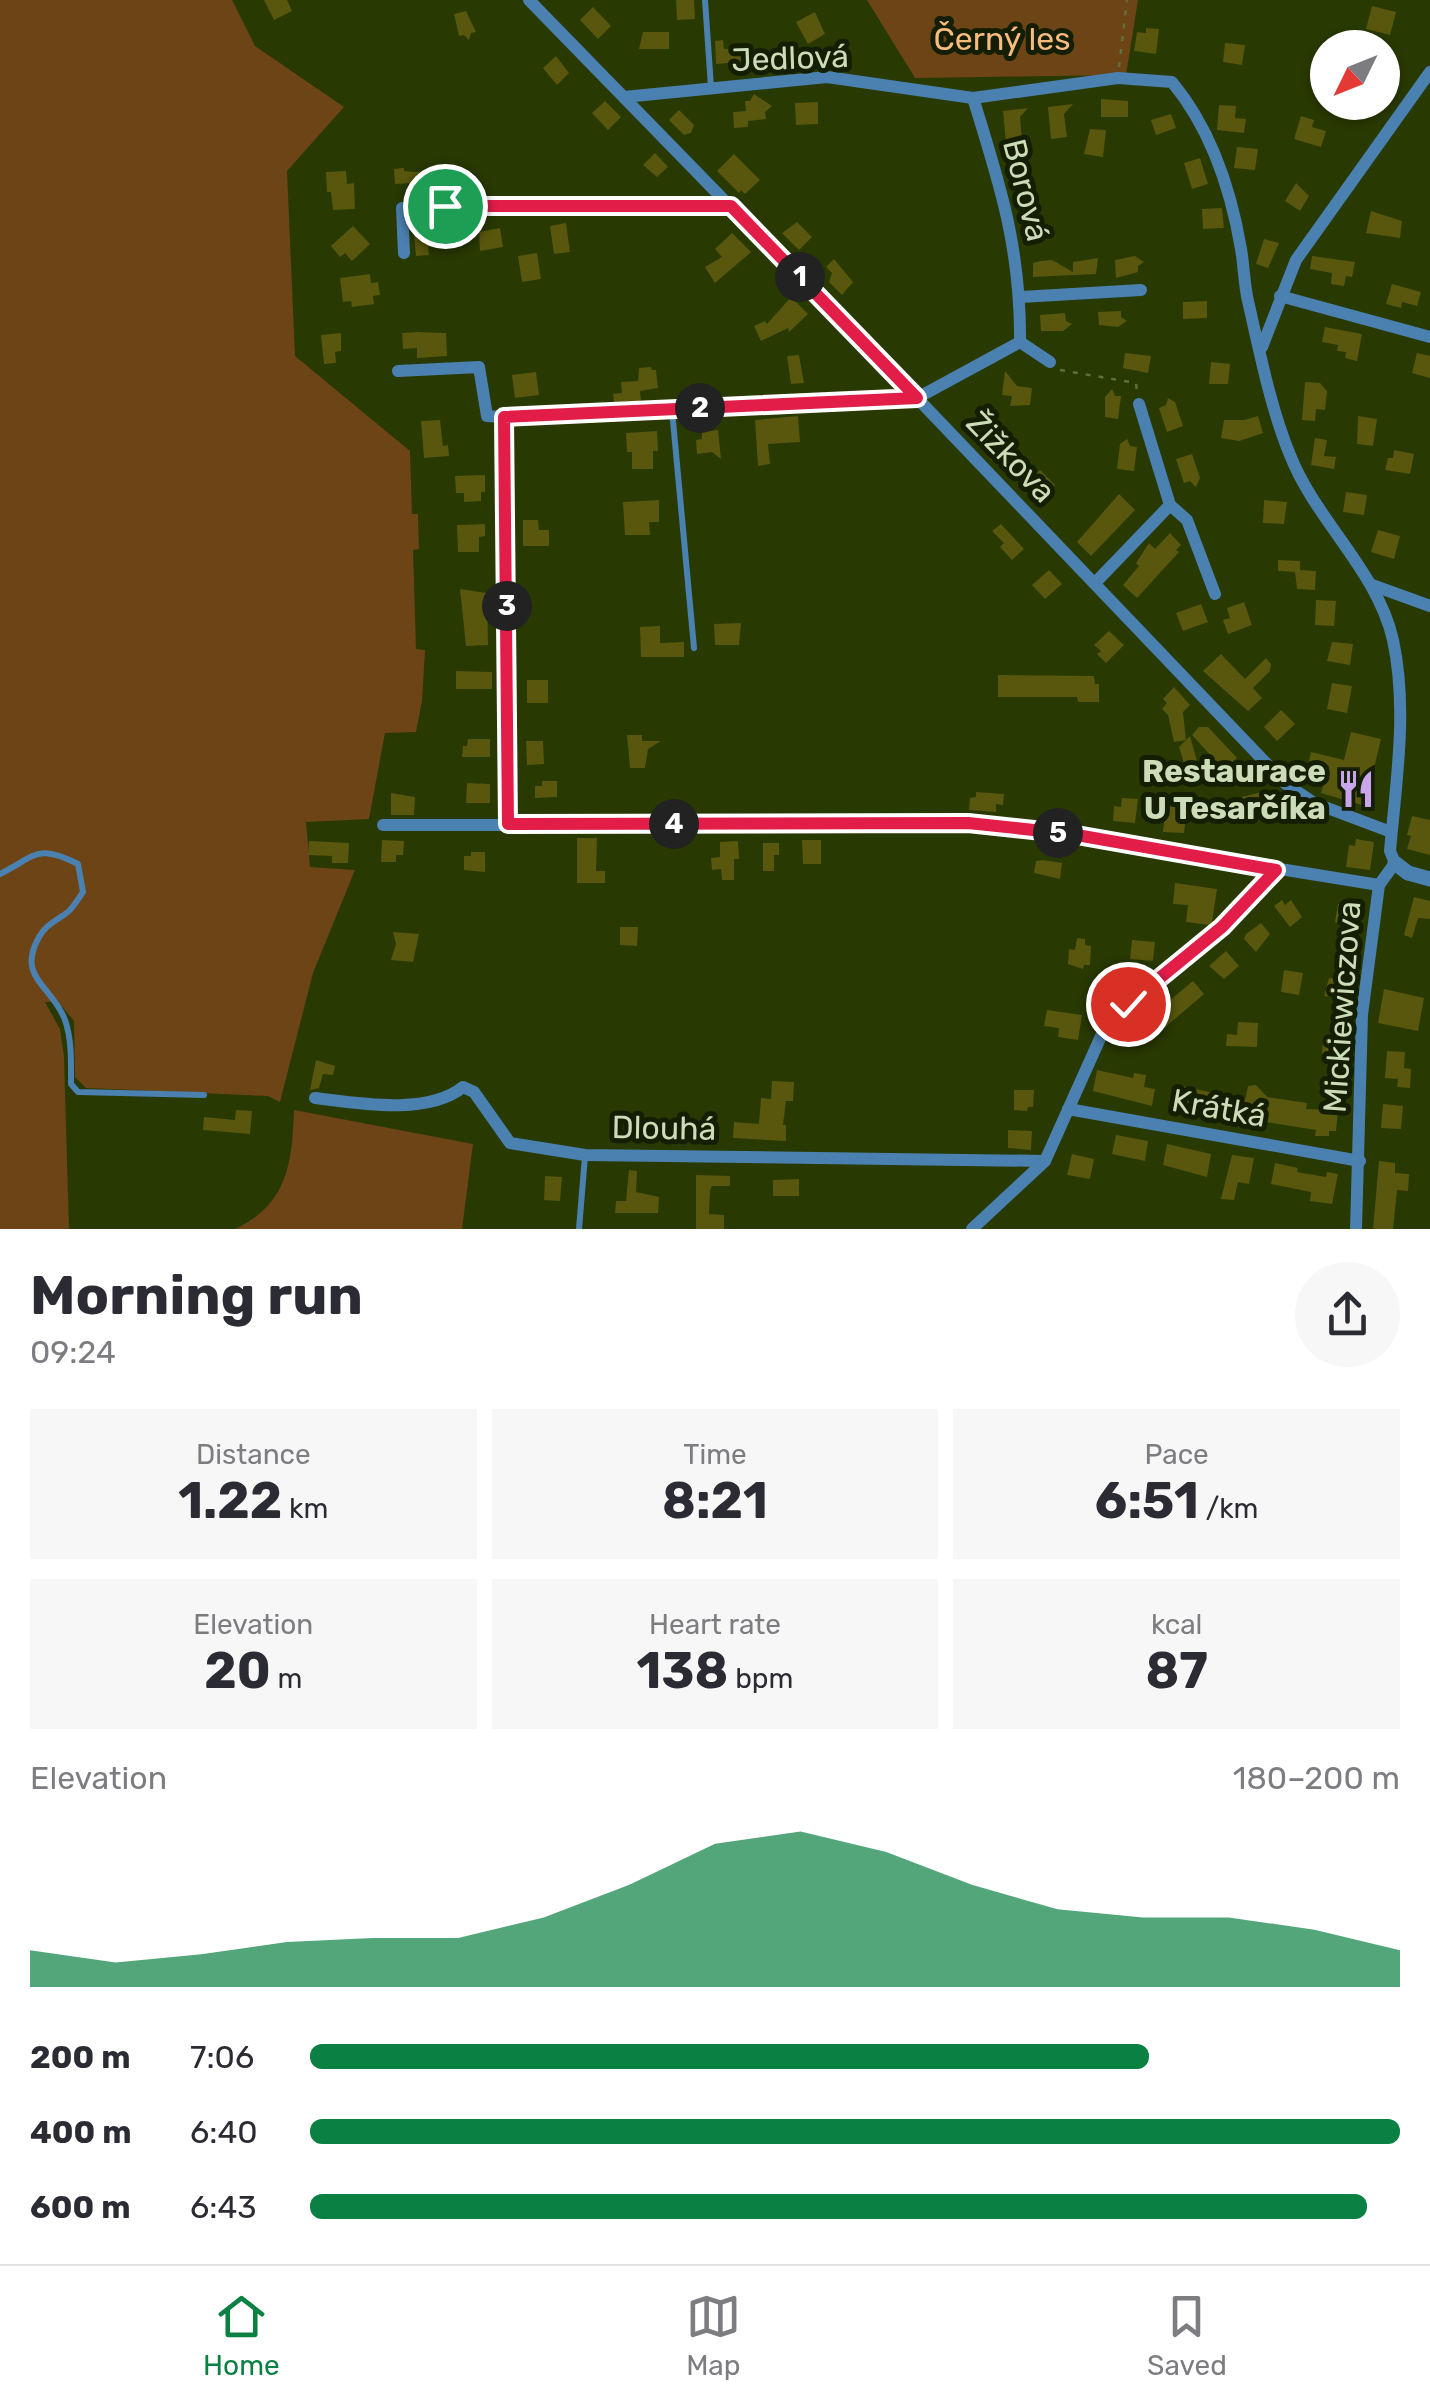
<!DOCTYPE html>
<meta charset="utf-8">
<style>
body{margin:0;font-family:Rubik,sans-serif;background:#f7f7f7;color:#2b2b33;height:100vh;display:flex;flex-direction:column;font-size:38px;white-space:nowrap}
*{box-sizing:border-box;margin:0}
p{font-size:32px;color:#7c7c81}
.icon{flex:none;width:55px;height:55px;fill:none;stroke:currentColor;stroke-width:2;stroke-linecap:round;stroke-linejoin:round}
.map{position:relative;height:1229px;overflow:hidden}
.panel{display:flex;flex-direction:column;background:#fff;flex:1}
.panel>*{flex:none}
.needle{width:65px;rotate:227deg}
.buttons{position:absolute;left:1310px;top:30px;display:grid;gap:20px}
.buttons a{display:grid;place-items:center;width:90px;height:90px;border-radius:50%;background:#fff;box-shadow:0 2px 8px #0004;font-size:50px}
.pin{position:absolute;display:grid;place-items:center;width:85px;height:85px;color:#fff;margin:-42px;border:5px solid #fff;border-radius:50%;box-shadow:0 2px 10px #0007}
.km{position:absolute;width:50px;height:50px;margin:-25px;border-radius:50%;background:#222;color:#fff;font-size:28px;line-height:50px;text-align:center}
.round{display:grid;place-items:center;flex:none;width:105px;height:105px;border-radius:52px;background:#f7f7f7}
.summary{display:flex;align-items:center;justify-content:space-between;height:170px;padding:0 30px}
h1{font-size:55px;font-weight:700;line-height:75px}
.figures{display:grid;grid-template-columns:repeat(3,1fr);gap:15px;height:170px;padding:10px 30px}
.figures div{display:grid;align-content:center;border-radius:0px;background:#f7f7f7;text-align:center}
.figures b{font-size:50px;font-weight:700}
.figures small{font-size:28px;font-weight:400}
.figures p{font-size:28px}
.chart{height:280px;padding:20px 30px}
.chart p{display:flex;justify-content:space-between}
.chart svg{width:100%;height:180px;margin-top:10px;fill:#0b8043;opacity:.7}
ul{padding:0 30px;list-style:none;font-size:32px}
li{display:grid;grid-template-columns:160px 120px 1fr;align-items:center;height:75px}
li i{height:25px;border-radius:12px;background:#0b8043}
.menu{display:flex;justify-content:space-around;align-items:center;height:140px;border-top:2px solid #e1e1e2;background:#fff;font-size:28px;color:#7c7c81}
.menu a{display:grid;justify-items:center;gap:5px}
.menu .current{color:#0b8043}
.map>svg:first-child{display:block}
.green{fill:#6c4415}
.building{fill:#59560d}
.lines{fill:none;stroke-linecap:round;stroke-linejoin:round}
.path{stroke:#5f6f3f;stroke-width:2.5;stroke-dasharray:5 8;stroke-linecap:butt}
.service{stroke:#4b81b0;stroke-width:6}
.minor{stroke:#4b81b0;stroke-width:12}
.tertiary{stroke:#4b81b0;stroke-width:15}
.route-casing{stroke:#fff;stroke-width:20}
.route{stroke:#e11d48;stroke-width:12}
.labels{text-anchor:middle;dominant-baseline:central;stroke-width:10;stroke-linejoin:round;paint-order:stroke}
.park-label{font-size:32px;fill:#f9bc7d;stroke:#141e03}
.street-label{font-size:32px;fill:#ccdbb8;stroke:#141e03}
.poi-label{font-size:32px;font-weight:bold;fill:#ccdbb8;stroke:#141e03;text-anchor:end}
</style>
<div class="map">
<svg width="1430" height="1229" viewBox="0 0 1430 1229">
<rect width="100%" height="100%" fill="#283902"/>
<g class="green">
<polygon points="0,0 232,0 255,46 344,107 287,171 295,356 410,451 412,514 418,514 419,549 413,550 416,649 425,650 422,701 416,732 385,733 369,819 306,822 310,867 355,870 313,973 280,1102 268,1096 86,1088 75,1077 74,1021 58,1002 45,1002 60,1029 64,1056 69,1229 0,1229"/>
<polygon points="867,0 1138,0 1126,75 915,78"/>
<path d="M 294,1110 L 473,1144 L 462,1229 L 235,1229 C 288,1204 292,1163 294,1110 Z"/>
</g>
<g class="building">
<polygon points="264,0 287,0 292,11 274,20"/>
<polygon points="676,0 694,0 695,19 677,20"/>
<polygon points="1372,6 1396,12 1390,35 1366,29"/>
<polygon points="593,7 611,26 598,39 580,20"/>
<polygon points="466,11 476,32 471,33 469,40 464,35 459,36 454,14"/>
<polygon points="815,12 825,34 808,44 796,22"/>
<polygon points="1146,28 1159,29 1156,54 1134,51 1137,32 1146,33"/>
<polygon points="643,32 669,32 669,49 639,49"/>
<polygon points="723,40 724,49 750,48 751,65 728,67 728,63 716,64 715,41"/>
<polygon points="1225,43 1245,45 1242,65 1223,62"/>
<polygon points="556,56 569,73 557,85 543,68"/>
<polygon points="754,94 772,106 765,112 766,119 748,121 748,127 734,128 733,112 746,111 745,101 750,101"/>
<polygon points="1101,99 1128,101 1128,117 1101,117"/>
<polygon points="605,101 621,117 608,130 592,113"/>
<polygon points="818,102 818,124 796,125 795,103"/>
<polygon points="1073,104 1064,114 1067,137 1051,139 1048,107"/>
<polygon points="1219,105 1236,106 1235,118 1246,119 1244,133 1217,130"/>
<polygon points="1028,108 1020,117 1022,141 1006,143 1003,111"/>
<polygon points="679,110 694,125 691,133 684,135 669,120"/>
<polygon points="1171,114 1176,128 1156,135 1151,120"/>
<polygon points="1301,116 1314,120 1312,127 1326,131 1321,147 1294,139"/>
<polygon points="1090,129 1106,130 1103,157 1084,154"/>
<polygon points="1237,147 1258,149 1255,170 1234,168"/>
<polygon points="655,153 668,167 657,177 643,165"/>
<polygon points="734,154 760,180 745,194 741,190 739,193 717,171"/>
<polygon points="1200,158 1208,184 1192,189 1184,163"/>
<polygon points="404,168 404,171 415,172 446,170 447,189 413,189 412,183 395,184 394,169"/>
<polygon points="346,171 347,184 354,183 355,209 333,210 331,192 327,192 326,172"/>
<polygon points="1296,183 1309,196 1300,211 1285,201"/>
<polygon points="1222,208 1224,228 1203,229 1202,209"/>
<polygon points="1371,211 1402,221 1400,238 1366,233"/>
<polygon points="434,218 451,218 453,234 427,237 429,255 416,256 413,223 435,221"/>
<polygon points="797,222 812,237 799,250 782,233"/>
<polygon points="566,223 570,252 554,254 550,226"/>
<polygon points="353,226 370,244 352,261 345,253 340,257 331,246"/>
<polygon points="500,228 503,247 480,251 479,232"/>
<polygon points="732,233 751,252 715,283 705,267 722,257 715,249"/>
<polygon points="1264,239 1279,243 1268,268 1256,264"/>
<polygon points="537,253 541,279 522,282 518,256"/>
<polygon points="1135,256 1144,262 1138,266 1138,272 1116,278 1115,260"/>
<polygon points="1312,256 1355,262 1352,277 1346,276 1344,286 1331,284 1332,273 1310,269"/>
<polygon points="1098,258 1096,274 1033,277 1033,263 1040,261 1052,260 1073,272 1073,262"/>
<polygon points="834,259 853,282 842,295 829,282 832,273 826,267"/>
<polygon points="370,274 371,283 378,282 380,295 373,296 374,304 352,307 351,301 343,302 340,278"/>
<polygon points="1392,284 1421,292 1417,306 1402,302 1401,308 1386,304"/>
<polygon points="791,297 808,314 789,332 788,328 761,341 754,326 765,321 767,324"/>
<polygon points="1207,301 1207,318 1183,319 1183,302"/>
<polygon points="1121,311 1121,317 1127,321 1118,327 1099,325 1098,312"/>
<polygon points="1065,313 1066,321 1072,324 1063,331 1041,331 1040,315"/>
<polygon points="1325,327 1362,334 1357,361 1345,358 1346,352 1337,351 1338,345 1322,342"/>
<polygon points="417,332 446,333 447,356 417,358 417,348 403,349 402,333"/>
<polygon points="341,333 341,351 335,352 336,363 324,364 321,335"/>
<polygon points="1125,353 1151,356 1148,373 1123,368"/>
<polygon points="1417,353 1430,356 1430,378 1412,373"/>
<polygon points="799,355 804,383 791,384 787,356"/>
<polygon points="1211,362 1230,364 1228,384 1209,384"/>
<polygon points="651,367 652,370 656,370 658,388 640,391 641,401 614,402 613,394 622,393 621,382 638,381 639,368"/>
<polygon points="1005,371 1017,386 1032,388 1030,405 1010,406 1012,396 1002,395"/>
<polygon points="536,372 539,395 515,398 512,375"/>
<polygon points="1305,382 1320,383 1327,391 1325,410 1316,409 1315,421 1302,420"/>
<polygon points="1112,389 1115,396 1121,396 1118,419 1105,417 1105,397"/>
<polygon points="1168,398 1175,402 1183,426 1167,432 1159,408 1166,405"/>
<polygon points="798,416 800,442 768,444 770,464 758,466 755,420"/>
<polygon points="1258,416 1263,433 1239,441 1221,438 1224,420 1244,420"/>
<polygon points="1358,416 1377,419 1373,446 1357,444"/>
<polygon points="440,420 443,446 448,445 449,456 424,458 421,421"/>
<polygon points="718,430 721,459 712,452 697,454 696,440 702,439 702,432"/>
<polygon points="657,431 658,451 653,451 653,469 632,469 632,452 627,452 626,433"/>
<polygon points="995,438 1009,455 1002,462 998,458 993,462 982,450"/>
<polygon points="1315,438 1327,440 1324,456 1336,457 1334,469 1311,465"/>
<polygon points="1127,439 1130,446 1137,447 1134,471 1117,469 1120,444"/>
<polygon points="1394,450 1414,454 1410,474 1385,470 1388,458 1393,458"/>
<polygon points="1192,454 1200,478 1196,487 1190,481 1184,483 1176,459"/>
<polygon points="1040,470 1055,485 1040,501 1025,485"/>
<polygon points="485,475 485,492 481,492 481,501 464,502 464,493 456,493 455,476"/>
<polygon points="1346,492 1367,495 1364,515 1343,512"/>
<polygon points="1119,494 1135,510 1091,556 1077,542"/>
<polygon points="659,500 659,522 649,522 650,535 625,535 623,502"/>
<polygon points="1264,500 1287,502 1284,524 1263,523"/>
<polygon points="523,520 538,520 539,530 549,530 549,546 523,546"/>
<polygon points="485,524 485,536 479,537 479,552 458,552 457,525"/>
<polygon points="1001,524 1024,549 1012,560 1000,547 1004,543 992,531"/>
<polygon points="1378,530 1400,536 1394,559 1371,552"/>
<polygon points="1170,533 1181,545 1176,550 1179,552 1137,598 1123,585 1139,566 1136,563 1149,543 1155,549"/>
<polygon points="1278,560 1300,561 1300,570 1316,571 1315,590 1297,589 1295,572 1278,571"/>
<polygon points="1049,570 1062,584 1045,599 1032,585"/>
<polygon points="460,589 487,593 488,645 466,646"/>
<polygon points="1316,600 1336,601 1334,626 1315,625"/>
<polygon points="1244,602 1252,625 1228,634 1223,620 1230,618 1227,608"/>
<polygon points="1201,604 1208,622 1183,631 1176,613"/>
<polygon points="741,623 739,645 715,645 714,624"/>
<polygon points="660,626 660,643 684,642 684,657 641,657 640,627"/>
<polygon points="1109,631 1124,645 1106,663 1097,654 1101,651 1094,645"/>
<polygon points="1332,642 1353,644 1350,665 1327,661"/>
<polygon points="1221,654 1245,679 1266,658 1271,664 1270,671 1253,688 1262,698 1248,711 1203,671"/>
<polygon points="456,671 492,672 492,689 456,689"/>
<polygon points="998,675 1094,676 1095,684 1099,684 1099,702 1078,702 1077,697 998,697"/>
<rect x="527" y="680" width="21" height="23"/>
<polygon points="1332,683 1352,686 1347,713 1327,709"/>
<polygon points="1174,687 1190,705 1183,712 1186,740 1190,736 1200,772 1188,776 1179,747 1186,740 1174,742 1168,715 1162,709 1167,703 1163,699"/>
<polygon points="1281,710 1295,724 1277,741 1264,727"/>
<polygon points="1199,727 1208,727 1237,758 1224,770 1192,735"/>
<polygon points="1351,732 1381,739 1365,806 1321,793 1329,766 1309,761 1311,752 1344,760"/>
<polygon points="627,735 642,735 642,741 661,741 648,749 645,768 630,768"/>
<polygon points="468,739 490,739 490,757 462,757 463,746 467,746"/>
<polygon points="526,741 543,741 544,764 527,765"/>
<polygon points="542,781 557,781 557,797 535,798 535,786 542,786"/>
<polygon points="467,783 490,784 490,803 466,803"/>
<polygon points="1270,790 1275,811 1258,815 1257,810 1246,813 1242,797"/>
<polygon points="976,792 1004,794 1003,805 996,804 996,812 969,810 970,798 976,797"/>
<polygon points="391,793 415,797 414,815 391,815"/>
<polygon points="1122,798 1138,799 1135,823 1113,821 1114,806 1121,807"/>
<polygon points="1166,806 1187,808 1184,833 1163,832"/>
<polygon points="1412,816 1430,820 1430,855 1407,849 1411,836 1407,835"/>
<polygon points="577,838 597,838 596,871 605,871 605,883 577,883"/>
<polygon points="1356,839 1374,842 1370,870 1346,867 1349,845 1355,846"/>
<polygon points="382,840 404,841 403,855 396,855 396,862 381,862"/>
<polygon points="802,840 821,840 821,864 803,864"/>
<polygon points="309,841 349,843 348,863 332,863 332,856 308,855"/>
<polygon points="738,841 739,859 734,859 734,880 722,880 721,869 712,870 711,858 720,857 720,842"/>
<polygon points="763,843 779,843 779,855 774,855 774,871 763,871"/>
<polygon points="471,852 485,852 485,872 464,870 464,856 471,856"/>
<polygon points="1043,860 1062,863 1060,879 1034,873 1036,861"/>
<polygon points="1175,883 1217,889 1212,922 1209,925 1186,922 1188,905 1173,904"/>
<polygon points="1414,897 1430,901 1430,919 1418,918 1412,938 1404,935"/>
<polygon points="1282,900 1285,905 1291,900 1302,917 1290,927 1274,906"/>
<polygon points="1338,904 1356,906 1353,925 1335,922"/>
<polygon points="1261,923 1270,934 1256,952 1244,939 1246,934"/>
<polygon points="620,927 638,927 637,946 620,945"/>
<polygon points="393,932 419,934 413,962 391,960 396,944"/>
<polygon points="1077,938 1085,939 1085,945 1091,946 1090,965 1084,965 1083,969 1068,964 1069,949 1075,950"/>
<polygon points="1132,940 1155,942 1153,961 1130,959"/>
<polygon points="1226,951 1239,966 1224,979 1209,966"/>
<polygon points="1284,970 1303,973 1299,995 1281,992"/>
<polygon points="1329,978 1347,980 1345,999 1324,996"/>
<polygon points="1193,981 1204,994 1156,1035 1144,1022"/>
<polygon points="1384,989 1424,998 1418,1031 1378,1023"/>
<polygon points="1047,1010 1082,1015 1078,1040 1058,1037 1059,1028 1044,1026"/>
<polygon points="1238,1022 1258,1023 1257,1047 1226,1046 1227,1034 1237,1035"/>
<polygon points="1330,1034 1341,1035 1341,1058 1322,1057 1323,1038 1329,1039"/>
<polygon points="1387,1051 1405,1052 1404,1068 1411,1069 1410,1088 1397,1087 1398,1079 1385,1078"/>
<polygon points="316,1060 335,1066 333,1075 323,1074 319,1088 310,1090"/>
<polygon points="1097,1070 1133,1078 1134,1073 1146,1075 1144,1087 1155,1089 1152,1106 1093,1091"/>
<polygon points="772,1081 794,1082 793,1101 786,1101 783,1125 786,1125 786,1141 733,1138 734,1122 759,1124 761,1098 771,1099"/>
<polygon points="1177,1085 1245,1100 1248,1086 1256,1085 1267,1097 1307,1103 1306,1109 1338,1110 1336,1131 1329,1131 1329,1136 1315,1136 1316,1130 1247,1119 1247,1115 1229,1108 1227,1117 1174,1107"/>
<polygon points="1014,1090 1034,1090 1033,1107 1028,1107 1027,1111 1014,1110"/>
<polygon points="1383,1104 1403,1106 1401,1129 1381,1128"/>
<polygon points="236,1110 252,1111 250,1134 203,1130 204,1117 235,1120"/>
<polygon points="1008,1130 1032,1131 1031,1150 1008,1148"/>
<polygon points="1116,1135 1148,1141 1145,1161 1112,1154"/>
<polygon points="1167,1144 1211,1154 1207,1177 1163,1165"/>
<polygon points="1072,1154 1094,1159 1090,1179 1067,1175"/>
<polygon points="1232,1155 1254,1158 1249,1184 1238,1182 1234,1200 1221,1199"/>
<polygon points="1379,1161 1395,1163 1395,1173 1409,1174 1408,1191 1397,1190 1393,1229 1373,1229"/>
<polygon points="1275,1163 1298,1168 1297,1172 1326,1177 1327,1172 1338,1174 1332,1204 1310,1201 1311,1192 1271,1184"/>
<polygon points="629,1170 637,1171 636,1192 659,1197 658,1213 615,1213 616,1201 626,1201"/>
<polygon points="696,1175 730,1176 730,1186 712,1186 710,1190 709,1214 724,1215 724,1229 696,1229"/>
<polygon points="545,1176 562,1177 560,1201 544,1200"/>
<polygon points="799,1179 799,1196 773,1196 773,1180"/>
</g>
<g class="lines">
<g class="path">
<polyline points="1119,67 1127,0"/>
<polyline points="1060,370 1136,383 1137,393"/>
</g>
<g class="service">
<polyline points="705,0 711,87"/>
<polyline points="672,410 694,648"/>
<path d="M 0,874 C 36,856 37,843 78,864 L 83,892 C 79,898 74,906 69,911 C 58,920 46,924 39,937 C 16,978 52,985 65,1020 C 72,1040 71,1063 71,1084 L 78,1092 L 204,1095"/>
<polyline points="579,1229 585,1156"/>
</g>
<g class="minor">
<polyline points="529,0 917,398 1286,784 1314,803 1391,832"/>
<path d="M 624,97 L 827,77 L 973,98 L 1118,78 L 1172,82 C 1211,129 1231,190 1241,249 C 1244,266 1244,284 1248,301 C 1260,353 1270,406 1290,455 C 1316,521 1377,570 1393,640 C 1408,709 1396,782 1390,851 L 1395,863 L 1379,885 L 1362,1015 L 1356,1229"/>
<polyline points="404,253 402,208 731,206"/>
<polyline points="1280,296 1430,337"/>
<polyline points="1021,297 1141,290"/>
<polyline points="1020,342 1050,362"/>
<polyline points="1262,347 1296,260 1430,72"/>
<path d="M 398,371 L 479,367 L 487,416 L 504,417 L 917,398 L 1020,342 C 1021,250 1000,184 973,98"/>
<polyline points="1139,404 1170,505"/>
<polyline points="504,417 508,825 968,823 1071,835 1379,885"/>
<polyline points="1095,583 1170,505 1187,520 1215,594"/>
<polyline points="1372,585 1430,606"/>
<polyline points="383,825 508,825"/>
<path d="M 315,1098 C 357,1103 427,1116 463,1087 L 474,1092 L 510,1143 L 585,1155 L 1045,1161"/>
<polyline points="1068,1109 1360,1161"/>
<polyline points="972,1229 1045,1161 1102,1034 1128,1004 1222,927 1276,870"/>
</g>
<polyline class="tertiary" points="1395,863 1408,873 1430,879"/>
</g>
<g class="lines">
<g class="route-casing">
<polyline id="route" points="445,206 731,206 917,398 504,417 508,824 968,823 1071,834 1276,870 1222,927 1128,1004"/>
</g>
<use href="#route" class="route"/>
</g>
<defs>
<g id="restaurant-bare" transform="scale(3)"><path d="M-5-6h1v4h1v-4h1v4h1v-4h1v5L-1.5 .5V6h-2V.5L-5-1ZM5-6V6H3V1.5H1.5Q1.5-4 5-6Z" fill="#c9a5ee" stroke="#141e03" stroke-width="2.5" paint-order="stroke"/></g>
</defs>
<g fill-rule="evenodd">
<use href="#restaurant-bare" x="1356" y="789"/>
</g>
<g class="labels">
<g class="park-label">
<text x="1002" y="39">Černý les</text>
</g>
<g class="street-label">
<text transform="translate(790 58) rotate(-2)">Jedlová</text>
<text transform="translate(1026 190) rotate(76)">Borová</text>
<text transform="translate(1011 457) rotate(46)">Žižkova</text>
<text transform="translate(1342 1007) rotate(-86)">Mickiewiczova</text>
<text transform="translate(1219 1108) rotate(10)">Krátká</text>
<text transform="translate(664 1128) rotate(1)">Dlouhá</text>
</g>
<g class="poi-label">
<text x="1326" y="771">Restaurace<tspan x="1326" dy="37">U Tesarčíka</tspan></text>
</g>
</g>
</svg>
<div class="buttons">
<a><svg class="needle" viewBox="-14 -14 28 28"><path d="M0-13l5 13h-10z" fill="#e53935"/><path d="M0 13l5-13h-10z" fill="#7c7c81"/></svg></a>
</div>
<div class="pin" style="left:445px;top:206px;background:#1e9e55"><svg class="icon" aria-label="arrive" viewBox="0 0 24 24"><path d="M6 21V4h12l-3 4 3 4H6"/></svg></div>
<div class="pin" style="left:1128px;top:1004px;background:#d93025"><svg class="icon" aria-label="check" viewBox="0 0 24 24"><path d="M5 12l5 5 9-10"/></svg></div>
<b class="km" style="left:800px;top:277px">1</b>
<b class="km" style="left:700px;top:408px">2</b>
<b class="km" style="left:507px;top:606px">3</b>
<b class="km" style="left:674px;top:824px">4</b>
<b class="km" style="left:1058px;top:833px">5</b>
</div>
<section class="panel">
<div class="summary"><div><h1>Morning run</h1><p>09:24</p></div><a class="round"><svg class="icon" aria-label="share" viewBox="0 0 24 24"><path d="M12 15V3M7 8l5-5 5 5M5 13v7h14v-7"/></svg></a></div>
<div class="figures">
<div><p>Distance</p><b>1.22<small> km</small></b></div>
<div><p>Time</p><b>8:21</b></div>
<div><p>Pace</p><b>6:51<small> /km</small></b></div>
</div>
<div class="figures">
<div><p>Elevation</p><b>20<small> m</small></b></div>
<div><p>Heart rate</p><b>138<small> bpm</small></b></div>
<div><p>kcal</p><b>87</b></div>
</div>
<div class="chart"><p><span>Elevation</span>180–200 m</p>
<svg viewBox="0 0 160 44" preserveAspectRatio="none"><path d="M0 44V35L10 38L20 36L30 33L40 32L50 32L60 27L70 19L80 9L90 6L100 11L110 19L120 25L130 27L140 27L150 30L160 35V44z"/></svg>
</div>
<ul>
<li><b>200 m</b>7:06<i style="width:77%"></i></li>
<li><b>400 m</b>6:40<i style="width:100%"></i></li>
<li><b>600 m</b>6:43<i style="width:97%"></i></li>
</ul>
</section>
<nav class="menu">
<a class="current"><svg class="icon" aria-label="home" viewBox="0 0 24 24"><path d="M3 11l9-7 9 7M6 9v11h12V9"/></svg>Home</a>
<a><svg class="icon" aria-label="map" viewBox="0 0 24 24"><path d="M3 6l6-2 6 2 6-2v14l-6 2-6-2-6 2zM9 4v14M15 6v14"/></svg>Map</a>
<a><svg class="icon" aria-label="saved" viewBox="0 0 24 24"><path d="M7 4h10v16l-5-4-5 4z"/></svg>Saved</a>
</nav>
